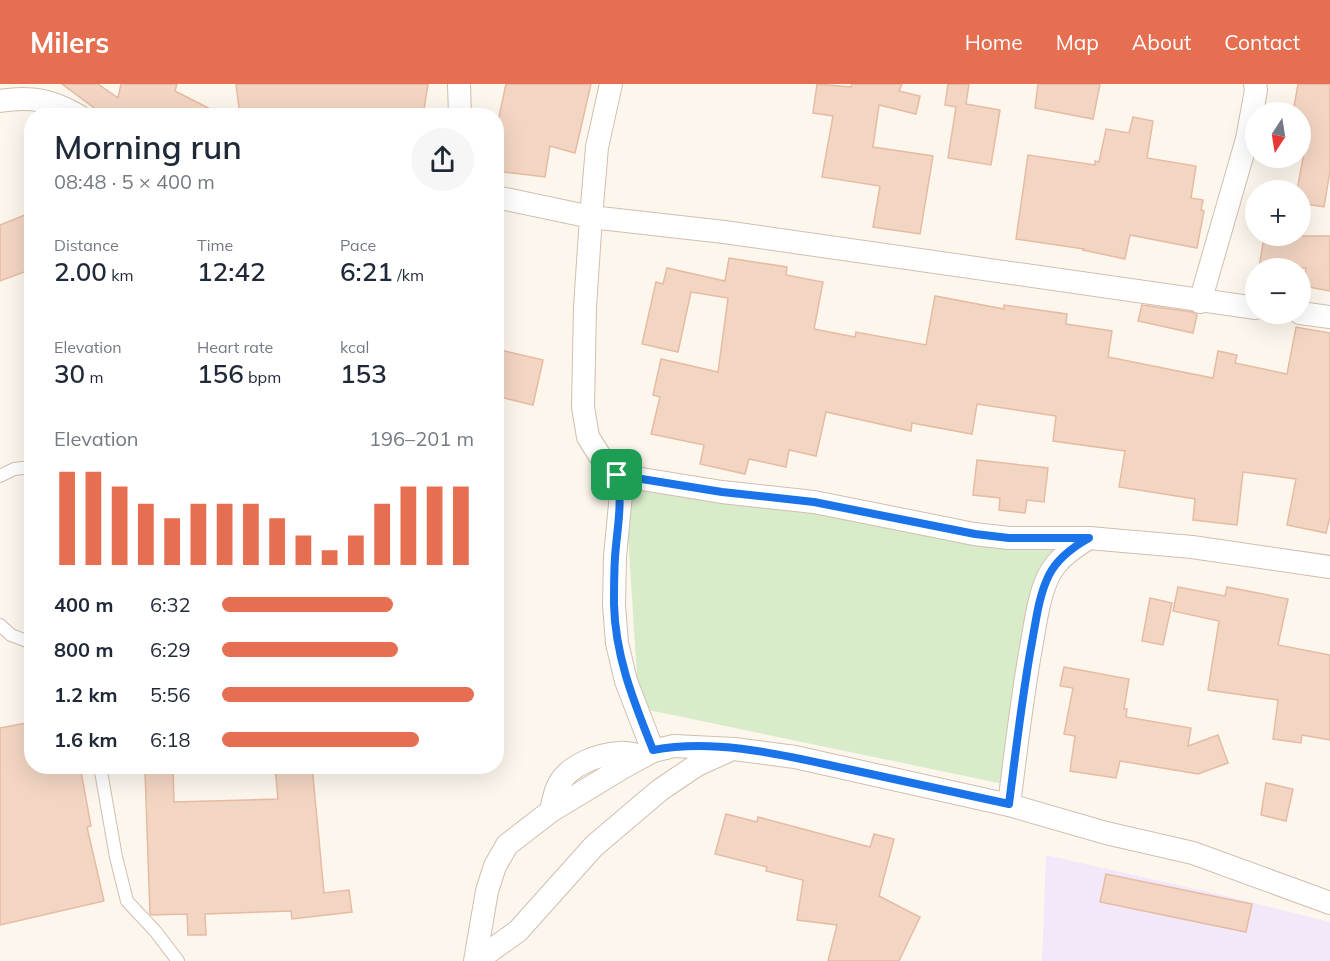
<!DOCTYPE html>
<meta charset="utf-8">
<style>
body{margin:0;font-family:Mulish,sans-serif;background:#f6f6f7;color:#1f2937;height:100vh;display:flex;flex-direction:column;font-size:22px;white-space:nowrap}
*{box-sizing:border-box;margin:0}
p{font-size:20px;color:#747a83}
.icon{flex:none;width:33px;height:33px;fill:none;stroke:currentColor;stroke-width:2;stroke-linecap:round;stroke-linejoin:round}
.map{position:relative;flex:1;overflow:hidden}
.panel{position:absolute;left:24px;top:24px;width:480px;height:666px;display:flex;flex-direction:column;background:#fff;border-radius:24px;box-shadow:0 6px 24px #0002}
.panel>*{flex:none}
.needle{width:39px;rotate:192deg}
.tools{position:absolute;left:1245px;top:18px;display:grid;gap:12px}
.tools a{display:grid;place-items:center;width:66px;height:66px;border-radius:50%;background:#fff;box-shadow:0 6px 24px #0002;font-size:30px}
.pin{position:absolute;display:grid;place-items:center;width:51px;height:51px;color:#fff;margin:-26px;border-radius:12px;box-shadow:0 3px 9px #0006}
.round{display:grid;place-items:center;flex:none;width:63px;height:63px;border-radius:32px;background:#f6f6f7}
.head{display:flex;align-items:center;justify-content:space-between;height:102px;padding:0 30px}
h1{font-size:33px;font-weight:600;line-height:45px}
.stats{display:grid;grid-template-columns:repeat(3,1fr);gap:9px;height:102px;padding:6px 30px}
.stats div{display:grid;align-content:center}
.stats b{font-size:26px;font-weight:600}
.stats small{font-size:16px;font-weight:400}
.stats p{font-size:16px}
.chart{height:168px;padding:12px 30px}
.chart p{display:flex;justify-content:space-between}
.chart svg{width:100%;height:108px;margin-top:6px;stroke:#e76f51;stroke-width:6}
ul{padding:0 30px;list-style:none;font-size:20px}
li{display:grid;grid-template-columns:96px 72px 1fr;align-items:center;height:45px}
li i{height:15px;border-radius:8px;background:#e76f51}
header{display:flex;align-items:center;gap:36px;box-sizing:border-box;height:84px;padding:0 30px;background:#e76f51;color:#fff}
header strong{font-size:28px}
nav{display:flex;gap:33px;margin-inline-start:auto;font-size:21px}
.map>svg:first-child{display:block}
.education{fill:#f3e8fa}
.green{fill:#d8ecc9}
.building{fill:#f3d5c3;stroke:#e6bba3;stroke-width:1.5}
.lines{fill:none;stroke-linecap:round;stroke-linejoin:round}
.lane-casing{stroke:#d1beb0;stroke-width:14}
.street-casing{stroke:#d1beb0;stroke-width:24}
.lane{stroke:#fff;stroke-width:12}
.street{stroke:#fff;stroke-width:22}
.route-casing{stroke:#fff;stroke-width:12}
.route{stroke:#1a73e8;stroke-width:8}
</style>
<header>
<strong>Milers</strong>
<nav><a>Home</a><a>Map</a><a>About</a><a>Contact</a></nav>
</header>
<div class="map">
<svg width="1330" height="877" viewBox="0 0 1330 877">
<rect width="100%" height="100%" fill="#fdf6ec"/>
<polygon class="education" points="1046,771 1226,812 1330,838 1330,877 1042,877"/>
<polygon class="green" points="624,389 1055,464 1013,702 639,624"/>
<g class="building">
<polygon points="62,0 98,0 118,14 121,0 177,0 175,7 224,32 105,32"/>
<polygon points="236,0 428,0 423,32 375,32 337,26 337,32 240,32"/>
<polygon points="506,0 591,0 575,69 550,62 545,93 496,87 496,68 500,43 497,42"/>
<polygon points="817,0 851,3 852,0 902,0 899,7 920,12 916,30 879,21 873,63 933,72 920,150 873,143 880,102 822,93 833,32 813,29"/>
<polygon points="948,0 969,0 966,20 1000,26 991,81 948,74 956,23 945,21"/>
<polygon points="1038,0 1100,0 1093,35 1035,24"/>
<polygon points="1298,0 1330,0 1330,87 1324,123 1300,119 1300,106 1297,106 1306,58 1300,57 1300,28 1293,28"/>
<polygon points="1133,33 1153,37 1147,74 1196,82 1191,114 1203,116 1201,126 1204,127 1197,164 1130,151 1125,175 1083,166 1084,165 1016,155 1028,71 1095,81 1095,77 1099,78 1106,45 1129,49"/>
<polygon points="25,131 32,147 32,185 0,197 0,141"/>
<polygon points="1275,152 1330,152 1330,207 1303,202 1306,184 1259,184 1263,159 1274,160"/>
<polygon points="729,174 787,183 786,191 823,198 814,245 855,253 856,248 926,261 935,212 1004,225 1004,221 1067,230 1066,240 1112,247 1108,273 1213,294 1218,267 1237,271 1235,279 1287,290 1296,243 1330,249 1330,433 1326,449 1287,441 1296,395 1243,388 1237,441 1193,436 1195,415 1119,403 1125,367 1053,357 1056,332 977,320 972,350 912,339 911,347 826,328 816,372 789,366 786,383 749,375 745,390 700,380 704,361 651,350 660,313 653,311 661,275 718,288 728,214 691,208 678,268 642,260 656,198 663,200 667,184 725,197"/>
<polygon points="1142,221 1192,228 1197,231 1193,249 1138,237"/>
<polygon points="496,265 543,276 533,321 496,312"/>
<polygon points="977,376 1048,384 1044,418 1027,416 1025,429 999,426 1000,414 973,411"/>
<polygon points="1178,503 1225,512 1227,503 1288,515 1278,561 1330,571 1330,656 1302,651 1301,659 1273,655 1278,616 1208,606 1219,537 1173,527"/>
<polygon points="1150,514 1172,519 1163,561 1142,557"/>
<polygon points="1064,583 1129,595 1124,625 1127,625 1126,633 1191,644 1188,662 1218,651 1228,679 1198,690 1120,677 1116,694 1070,687 1075,652 1064,650 1073,604 1060,602"/>
<polygon points="32,638 32,682 80,682 91,742 87,743 104,817 0,841 0,644"/>
<polygon points="275,682 312,682 324,809 349,806 352,828 292,835 291,827 205,830 206,851 188,851 187,830 152,831 150,830 145,687 173,686 174,718 278,715"/>
<polygon points="1266,699 1293,705 1286,737 1261,731"/>
<polygon points="726,730 757,738 758,733 870,763 874,750 894,755 879,812 920,833 899,877 828,877 837,841 797,836 803,796 766,787 767,783 715,770"/>
<polygon points="1106,790 1252,820 1246,848 1100,818"/>
</g>
<g class="lines">
<g class="lane-casing">
<g id="lane">
<polyline points="0,392 14,385 32,383"/>
<polyline points="0,541 11,551 32,559"/>
<polyline points="100,682 116,773 127,817 156,848 178,877"/>
</g>
</g>
<g class="street-casing">
<g id="street">
<polyline points="459,0 460,32"/>
<polyline points="611,0 597,63 591,133 585,223 583,323 588,353 600,372 617,391 621,410 615,473 614,521 617,559 626,597 653,667"/>
<path d="M 0,17 C 32,12 51,16 79,32"/>
<polyline points="496,113 591,133 724,148 1256,224"/>
<polyline points="1200,218 1247,55 1256,6 1255,0"/>
<polyline points="1300,229 1330,233"/>
<polyline points="617,391 722,408 814,418 974,450 1009,454 1089,454 1192,463 1330,483"/>
<path d="M 1009,721 C 1016,666 1022,612 1032,558 C 1036,536 1039,511 1049,491 C 1057,475 1073,464 1089,454"/>
<path d="M 551,727 C 553,718 554,709 559,700 C 569,681 599,670 619,669 C 627,668 635,671 643,672"/>
<polyline points="475,877 487,807 495,782 507,761 551,727 622,684 653,667 674,662 734,665 795,673 1009,721 1106,749 1193,769 1330,819"/>
<polyline points="476,877 518,847 594,762 660,706 697,681 728,667"/>
</g>
</g>
<use href="#lane" class="lane"/>
<use href="#street" class="street"/>
</g>
<g class="lines">
<g class="route-casing">
<path id="route" d="M 617,391 L 722,408 L 814,418 L 975,450 L 1009,454 L 1089,454 C 1073,463 1057,475 1049,491 C 1039,511 1036,536 1032,558 C 1022,612 1016,666 1009,720 C 954,708 899,696 843,684 C 783,671 715,654 653,666 C 634,618 615,572 614,520 C 614,504 614,489 615,473 C 617,445 623,419 617,391 Z"/>
</g>
<use href="#route" class="route"/>
</g>
</svg>
<div class="tools">
<a><svg class="needle" viewBox="-14 -14 28 28"><path d="M0-13l5 13h-10z" fill="#e53935"/><path d="M0 13l5-13h-10z" fill="#747a83"/></svg></a>
<a>+</a>
<a>−</a>
</div>
<div class="pin" style="left:617px;top:391px;background:#1e9e55"><svg class="icon" aria-label="arrive" viewBox="0 0 24 24"><path d="M6 21V4h12l-3 4 3 4H6"/></svg></div>
<section class="panel">
<div class="head"><div><h1>Morning run</h1><p>08:48 · 5 × 400 m</p></div><a class="round"><svg class="icon" aria-label="share" viewBox="0 0 24 24"><path d="M12 15V3M7 8l5-5 5 5M5 13v7h14v-7"/></svg></a></div>
<div class="stats">
<div><p>Distance</p><b>2.00<small> km</small></b></div>
<div><p>Time</p><b>12:42</b></div>
<div><p>Pace</p><b>6:21<small> /km</small></b></div>
</div>
<div class="stats">
<div><p>Elevation</p><b>30<small> m</small></b></div>
<div><p>Heart rate</p><b>156<small> bpm</small></b></div>
<div><p>kcal</p><b>153</b></div>
</div>
<div class="chart"><p><span>Elevation</span>196–201 m</p>
<svg viewBox="0 0 160 44" preserveAspectRatio="none"><path d="M5 44V6M15 44V6M25 44V12M35 44V19M45 44V25M55 44V19M65 44V19M75 44V19M85 44V25M95 44V32M105 44V38M115 44V32M125 44V19M135 44V12M145 44V12M155 44V12"/></svg>
</div>
<ul>
<li><b>400 m</b>6:32<i style="width:68%"></i></li>
<li><b>800 m</b>6:29<i style="width:70%"></i></li>
<li><b>1.2 km</b>5:56<i style="width:100%"></i></li>
<li><b>1.6 km</b>6:18<i style="width:78%"></i></li>
</ul>
</section>
</div>
